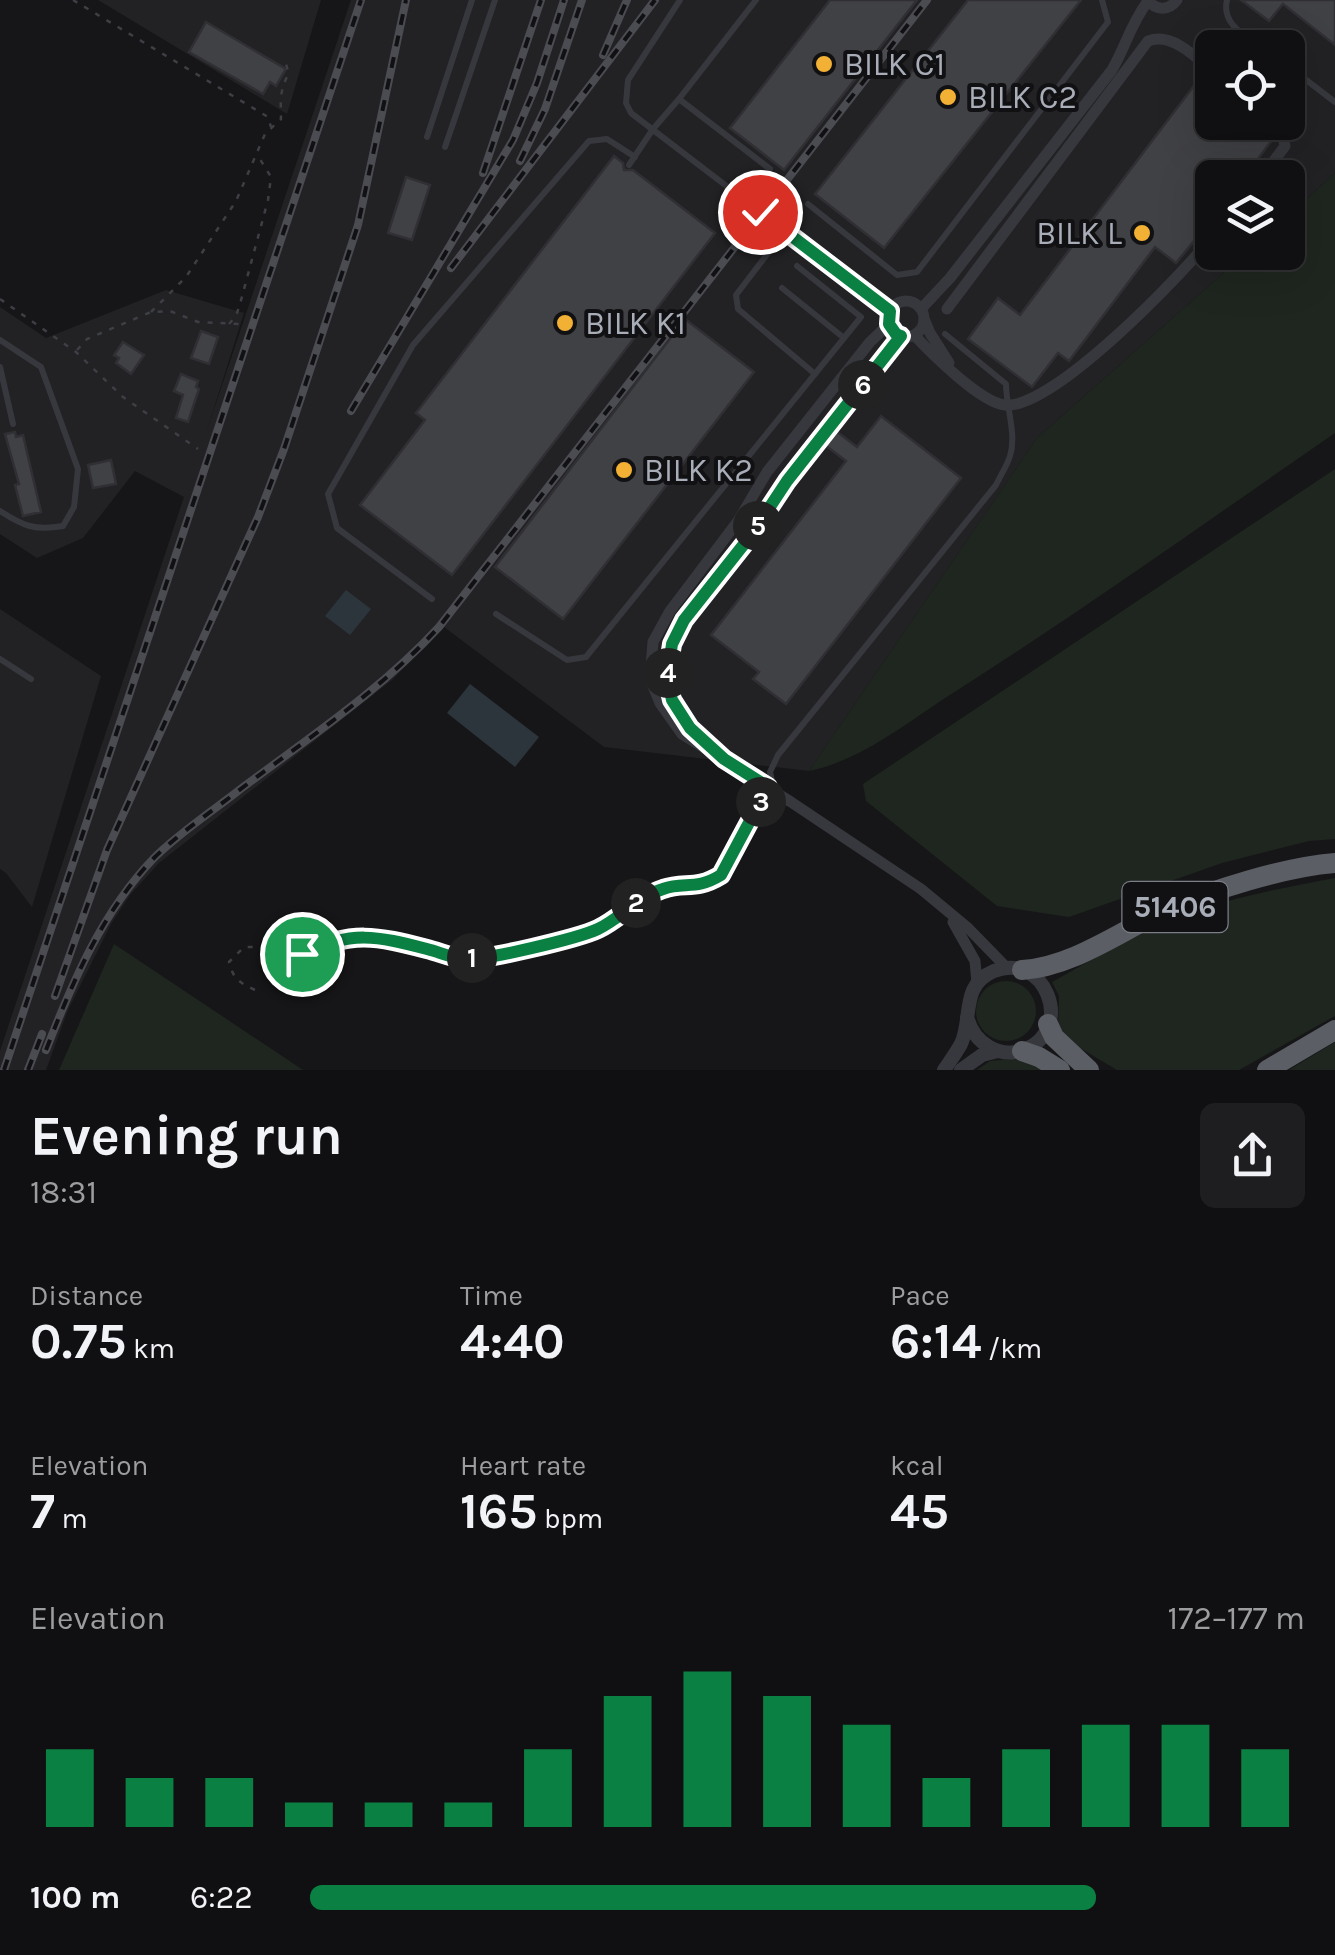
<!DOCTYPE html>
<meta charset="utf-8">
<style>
body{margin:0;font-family:Karla,sans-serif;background:#1e1e20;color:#f1f3f6;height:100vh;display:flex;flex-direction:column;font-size:38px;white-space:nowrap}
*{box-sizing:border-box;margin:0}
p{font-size:32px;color:#9c9d9f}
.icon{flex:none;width:55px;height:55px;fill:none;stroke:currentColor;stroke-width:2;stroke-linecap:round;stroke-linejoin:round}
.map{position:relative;height:1070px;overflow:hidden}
.panel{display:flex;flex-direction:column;background:#101012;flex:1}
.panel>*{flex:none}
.fabs{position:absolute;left:1195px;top:30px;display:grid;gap:20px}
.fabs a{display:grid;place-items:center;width:110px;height:110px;border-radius:15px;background:#101012;box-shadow:0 10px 40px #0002,0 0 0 2px #303032;font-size:50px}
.pin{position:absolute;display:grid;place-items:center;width:85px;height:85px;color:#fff;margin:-42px;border:5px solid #fff;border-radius:50%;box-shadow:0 2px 10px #0007}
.km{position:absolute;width:50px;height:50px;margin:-25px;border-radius:50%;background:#222;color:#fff;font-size:28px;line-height:50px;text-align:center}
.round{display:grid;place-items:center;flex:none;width:105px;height:105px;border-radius:15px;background:#1e1e20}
.head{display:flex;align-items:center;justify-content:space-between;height:170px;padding:0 30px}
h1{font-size:55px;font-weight:700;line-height:75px}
.stats{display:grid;grid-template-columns:repeat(3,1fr);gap:15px;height:170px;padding:10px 30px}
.stats div{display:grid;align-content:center}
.stats b{font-size:50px;font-weight:700}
.stats small{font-size:28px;font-weight:400}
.stats p{font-size:28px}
.chart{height:280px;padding:20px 30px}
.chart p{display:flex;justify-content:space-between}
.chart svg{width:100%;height:180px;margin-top:10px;stroke:#0b8043;stroke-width:6}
ul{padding:0 30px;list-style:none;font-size:32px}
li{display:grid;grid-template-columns:160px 120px 1fr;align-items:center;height:75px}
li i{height:25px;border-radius:12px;background:#0b8043}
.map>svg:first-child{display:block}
.built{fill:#222225;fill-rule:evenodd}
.green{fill:#1e261f}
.water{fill:#2c353c}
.building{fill:#404145;stroke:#303034;stroke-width:2.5}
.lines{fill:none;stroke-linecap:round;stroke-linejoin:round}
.path{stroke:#3d3f44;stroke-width:2.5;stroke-dasharray:5 8;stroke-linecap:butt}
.service{stroke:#37383d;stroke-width:6}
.minor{stroke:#37383d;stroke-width:11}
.tertiary{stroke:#37383d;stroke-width:14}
.trunk{stroke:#5b5e65;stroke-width:20}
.rail-casing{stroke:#4a4c52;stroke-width:8}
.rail{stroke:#111113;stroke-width:4;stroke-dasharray:11;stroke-linecap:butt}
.route-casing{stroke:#fff;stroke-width:20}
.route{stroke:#0b8043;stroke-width:12}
.poi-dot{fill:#f2b134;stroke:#111113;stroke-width:4}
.labels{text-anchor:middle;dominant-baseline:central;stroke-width:8;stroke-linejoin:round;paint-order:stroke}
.shield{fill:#111113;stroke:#7b7e86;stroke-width:2.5}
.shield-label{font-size:30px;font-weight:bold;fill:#a8adb8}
.poi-label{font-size:32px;fill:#a8adb8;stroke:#111113;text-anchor:start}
</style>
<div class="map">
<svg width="1335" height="1070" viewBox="0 0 1335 1070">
<rect width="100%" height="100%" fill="#161618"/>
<g class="built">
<polygon points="98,0 321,0 287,114"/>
<path d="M 351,0 L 1335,0 L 1335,173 L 1288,216 L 1288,178 L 1212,178 L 1212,252 L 1246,253 L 1037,438 L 809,771 L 604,747 L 444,627 L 392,680 L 159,863 L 130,895 L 111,924 L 68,1010 L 46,1070 L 0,1070 L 0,1051 L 184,497 L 135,471 L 83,538 L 37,558 L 0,534 L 0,307 L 46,338 L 166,290 L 244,313 L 207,430 ZM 1212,48 L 1288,48 L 1288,122 L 1212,122 Z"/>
<polygon points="0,609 101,676 32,907 6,873 0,869"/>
</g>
<g class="green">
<path d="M 1335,173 L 1335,433 C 1209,520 1085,609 956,691 C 910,720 863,760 809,771 L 1037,438 L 1246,253 L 1288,252 L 1288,216 Z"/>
<polygon points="1335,469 1335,839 1309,841 1222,863 1069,917 997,906 866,801 863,784"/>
<path d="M 1335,878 L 1335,1016 L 1239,1070 L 1117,1070 L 1080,1048 L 1058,1027 L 1059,996 L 1052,982 C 1093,959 1133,936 1177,918 C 1227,898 1282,888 1335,878 Z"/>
<polygon points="114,944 303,1070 59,1070"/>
<circle cx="1006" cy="1011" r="30"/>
<polygon points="1335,1042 1335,1070 1289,1070"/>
<polygon points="1012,1059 1031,1061 1046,1070 977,1070 990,1061"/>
</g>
<g class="water">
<polygon points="346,590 371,609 350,635 325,616"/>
<polygon points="470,684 539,737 515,767 447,713"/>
</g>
<g class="building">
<polygon points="830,0 917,0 784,170 730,128"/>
<polygon points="968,0 1081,0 884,248 815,194"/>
<polygon points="1241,0 1335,0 1335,45 1283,4 1269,21"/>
<polygon points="206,22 286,69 276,86 270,82 263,94 189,52"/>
<polygon points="1196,83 1212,96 1212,122 1248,122 1272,140 1244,178 1212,178 1212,219 1176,263 1155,247 1069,361 1058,353 1032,387 968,339 998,298 1020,315"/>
<polygon points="614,156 623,163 624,170 633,170 715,233 452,575 360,505 425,420 416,413"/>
<polygon points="406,177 430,185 412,240 388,233"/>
<polygon points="685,319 754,372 563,619 495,567"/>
<polygon points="201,331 218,337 209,364 191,358"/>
<polygon points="123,342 144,355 131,374 116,363 119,358 114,355"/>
<polygon points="181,374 198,381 196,387 199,389 188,422 176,418 183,395 174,391"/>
<polygon points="881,416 961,478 786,704 753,679 759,672 711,635 846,461 825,445 836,431 857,447"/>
<polygon points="15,432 16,437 23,435 41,512 23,516 15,485 19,484 5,434"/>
<polygon points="111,460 116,484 93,488 88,465"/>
</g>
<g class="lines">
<g class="path">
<polyline points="73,0 268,117 271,127"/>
<polyline points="0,299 76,352 123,397 198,449"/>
<path d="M 151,312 L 186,277 L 236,201 L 265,134 L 281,119 C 281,110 280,100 282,91 C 285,75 292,78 284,59"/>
<polyline points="229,324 236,316 240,304 268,200 271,177 258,156"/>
<polyline points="77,350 87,339 151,312 170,311 198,322 240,324"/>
<path d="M 255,990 C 240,983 233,979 229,962 L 244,947 L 259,947 L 284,954 L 302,954 L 321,944 L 361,936 L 393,940 L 466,959 L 509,952 L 594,931 L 646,896 L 666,887 L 707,884 L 721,875 L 763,798"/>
</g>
<g class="service">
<polyline points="680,0 628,80 626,103 631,113 890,311"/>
<path d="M 1227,0 C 1221,24 1245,35 1262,48"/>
<polyline points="1288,66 1335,102"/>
<polyline points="679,99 770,169"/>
<polyline points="427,137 472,0"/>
<polyline points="445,147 495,0"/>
<polyline points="629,165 653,129 679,99 756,0"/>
<polyline points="808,204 897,275 917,272 1108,22 1102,0"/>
<polyline points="785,231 736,295 738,309 815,374"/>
<polyline points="782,288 844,338"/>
<path d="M 0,340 L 41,367 L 78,469 L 74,507 L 63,526 C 35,531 23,526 0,511"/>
<polyline points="0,367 13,424"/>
<polyline points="432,599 337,528 328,494 413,345 589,141 607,139 635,157"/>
<polyline points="496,614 567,660 586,657 861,317 797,266"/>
<polyline points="0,659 31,679"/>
<path d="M 774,790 L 770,772 L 778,755 L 996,485 C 1000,476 1007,466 1010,456 C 1017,434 1006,407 1006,384 L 945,334"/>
</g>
<g class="minor">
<path d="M 1147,0 C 1156,10 1168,12 1177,0"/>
<polyline points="1261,178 1285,146 1281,125 1278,122"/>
<circle cx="906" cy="319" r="18"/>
<path d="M 921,309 L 950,278 L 1112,70 C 1126,46 1130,25 1148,1"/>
<path d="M 947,309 L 1148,41 C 1171,32 1195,56 1212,71"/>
<polyline points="924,319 930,333 949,363"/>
<polyline points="889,324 870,342 767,472 738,521 670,611 653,642 650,679 660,703 682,734 791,802 921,889 968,928 1007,968"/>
<path d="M 914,335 C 931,353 981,403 1005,405 C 1052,410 1182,275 1212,237"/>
<path d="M 702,739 C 675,715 660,680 672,644 C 682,612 728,566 749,538 C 763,520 773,499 787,481 C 823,431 863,384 901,336"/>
<polyline points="953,922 975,961 977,983"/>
</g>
<g class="tertiary">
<path d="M 944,1070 C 950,1061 956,1053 961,1044 C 973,1018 960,985 994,971 C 1045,951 1075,1028 1026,1049 C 999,1060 974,1043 967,1017"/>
<polyline points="961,1070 982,1055 998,1051"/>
</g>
<g class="trunk">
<path d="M 1022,970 C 1072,967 1119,932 1164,911 C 1210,890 1285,867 1335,863"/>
<polyline points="1048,1024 1054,1037 1089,1070"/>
<polyline points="1022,1051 1039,1057 1060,1070"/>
<polyline points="1267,1070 1335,1030"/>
</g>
<g class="rail-casing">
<g id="rail">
<polyline points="603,55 627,0"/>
<polyline points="520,161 545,109 582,0"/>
<polyline points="483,173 541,0"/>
<polyline points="451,268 655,0"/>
<polyline points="351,411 513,140 537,83 564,0"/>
<polyline points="55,996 107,850 258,517 284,449 358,225 406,0"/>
<path d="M 46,1050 C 73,981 102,912 154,858 C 179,833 210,813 238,791 C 307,739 380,691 439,627 L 927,0"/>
<polyline points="4,1070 361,0"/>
<polyline points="28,1070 42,1034"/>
</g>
</g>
<use href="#rail" class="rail"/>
</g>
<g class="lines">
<g class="route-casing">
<path id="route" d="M 302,954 C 352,930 376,936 427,949 C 439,952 452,958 464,959 C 484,961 579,938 598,929 C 621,918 638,897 663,889 C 685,881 695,891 721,875 L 768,787 L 724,759 L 690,728 L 672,700 L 667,678 L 672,644 L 684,620 L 752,534 L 787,481 L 901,336 L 896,334 L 889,324 L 890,311 L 760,212"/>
</g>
<use href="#route" class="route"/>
</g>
<g class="poi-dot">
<circle cx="824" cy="64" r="10"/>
<circle cx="948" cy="97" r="10"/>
<circle cx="1142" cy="233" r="10"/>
<circle cx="565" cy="323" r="10"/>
<circle cx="624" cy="470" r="10"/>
</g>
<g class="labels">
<rect class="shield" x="1122.5" y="882" width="105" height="50" rx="8"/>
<g class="shield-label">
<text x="1175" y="907">51406</text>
</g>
<g class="poi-label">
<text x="844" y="64">BILK C1</text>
<text x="968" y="97">BILK C2</text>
<text x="1122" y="233" text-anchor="end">BILK L</text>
<text x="585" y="323">BILK K1</text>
<text x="644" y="470">BILK K2</text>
</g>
</g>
</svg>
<div class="fabs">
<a><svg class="icon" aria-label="locate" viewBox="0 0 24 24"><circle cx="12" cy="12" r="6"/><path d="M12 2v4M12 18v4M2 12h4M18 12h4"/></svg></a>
<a><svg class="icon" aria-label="layers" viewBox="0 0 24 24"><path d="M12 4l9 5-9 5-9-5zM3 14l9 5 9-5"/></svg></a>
</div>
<div class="pin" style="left:302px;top:954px;background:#1e9e55"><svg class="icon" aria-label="arrive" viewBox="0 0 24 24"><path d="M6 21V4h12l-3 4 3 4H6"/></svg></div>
<div class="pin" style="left:760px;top:212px;background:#d93025"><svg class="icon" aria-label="check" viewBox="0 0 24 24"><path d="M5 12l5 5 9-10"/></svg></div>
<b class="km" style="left:472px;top:958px">1</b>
<b class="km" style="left:636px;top:903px">2</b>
<b class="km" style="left:761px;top:802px">3</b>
<b class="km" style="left:668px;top:673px">4</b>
<b class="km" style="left:758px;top:526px">5</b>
<b class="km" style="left:863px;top:385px">6</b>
</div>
<section class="panel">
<div class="head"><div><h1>Evening run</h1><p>18:31</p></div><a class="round"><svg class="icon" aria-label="share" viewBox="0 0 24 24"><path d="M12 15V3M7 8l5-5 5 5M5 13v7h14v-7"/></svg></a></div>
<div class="stats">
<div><p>Distance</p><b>0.75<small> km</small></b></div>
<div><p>Time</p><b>4:40</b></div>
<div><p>Pace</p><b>6:14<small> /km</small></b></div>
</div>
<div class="stats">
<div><p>Elevation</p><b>7<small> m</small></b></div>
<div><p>Heart rate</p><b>165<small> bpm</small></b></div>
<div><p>kcal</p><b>45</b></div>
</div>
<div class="chart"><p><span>Elevation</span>172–177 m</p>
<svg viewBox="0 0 160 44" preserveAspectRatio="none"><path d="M5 44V25M15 44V32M25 44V32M35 44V38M45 44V38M55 44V38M65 44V25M75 44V12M85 44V6M95 44V12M105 44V19M115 44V32M125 44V25M135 44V19M145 44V19M155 44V25"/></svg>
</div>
<ul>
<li><b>100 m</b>6:22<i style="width:79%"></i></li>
</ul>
</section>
